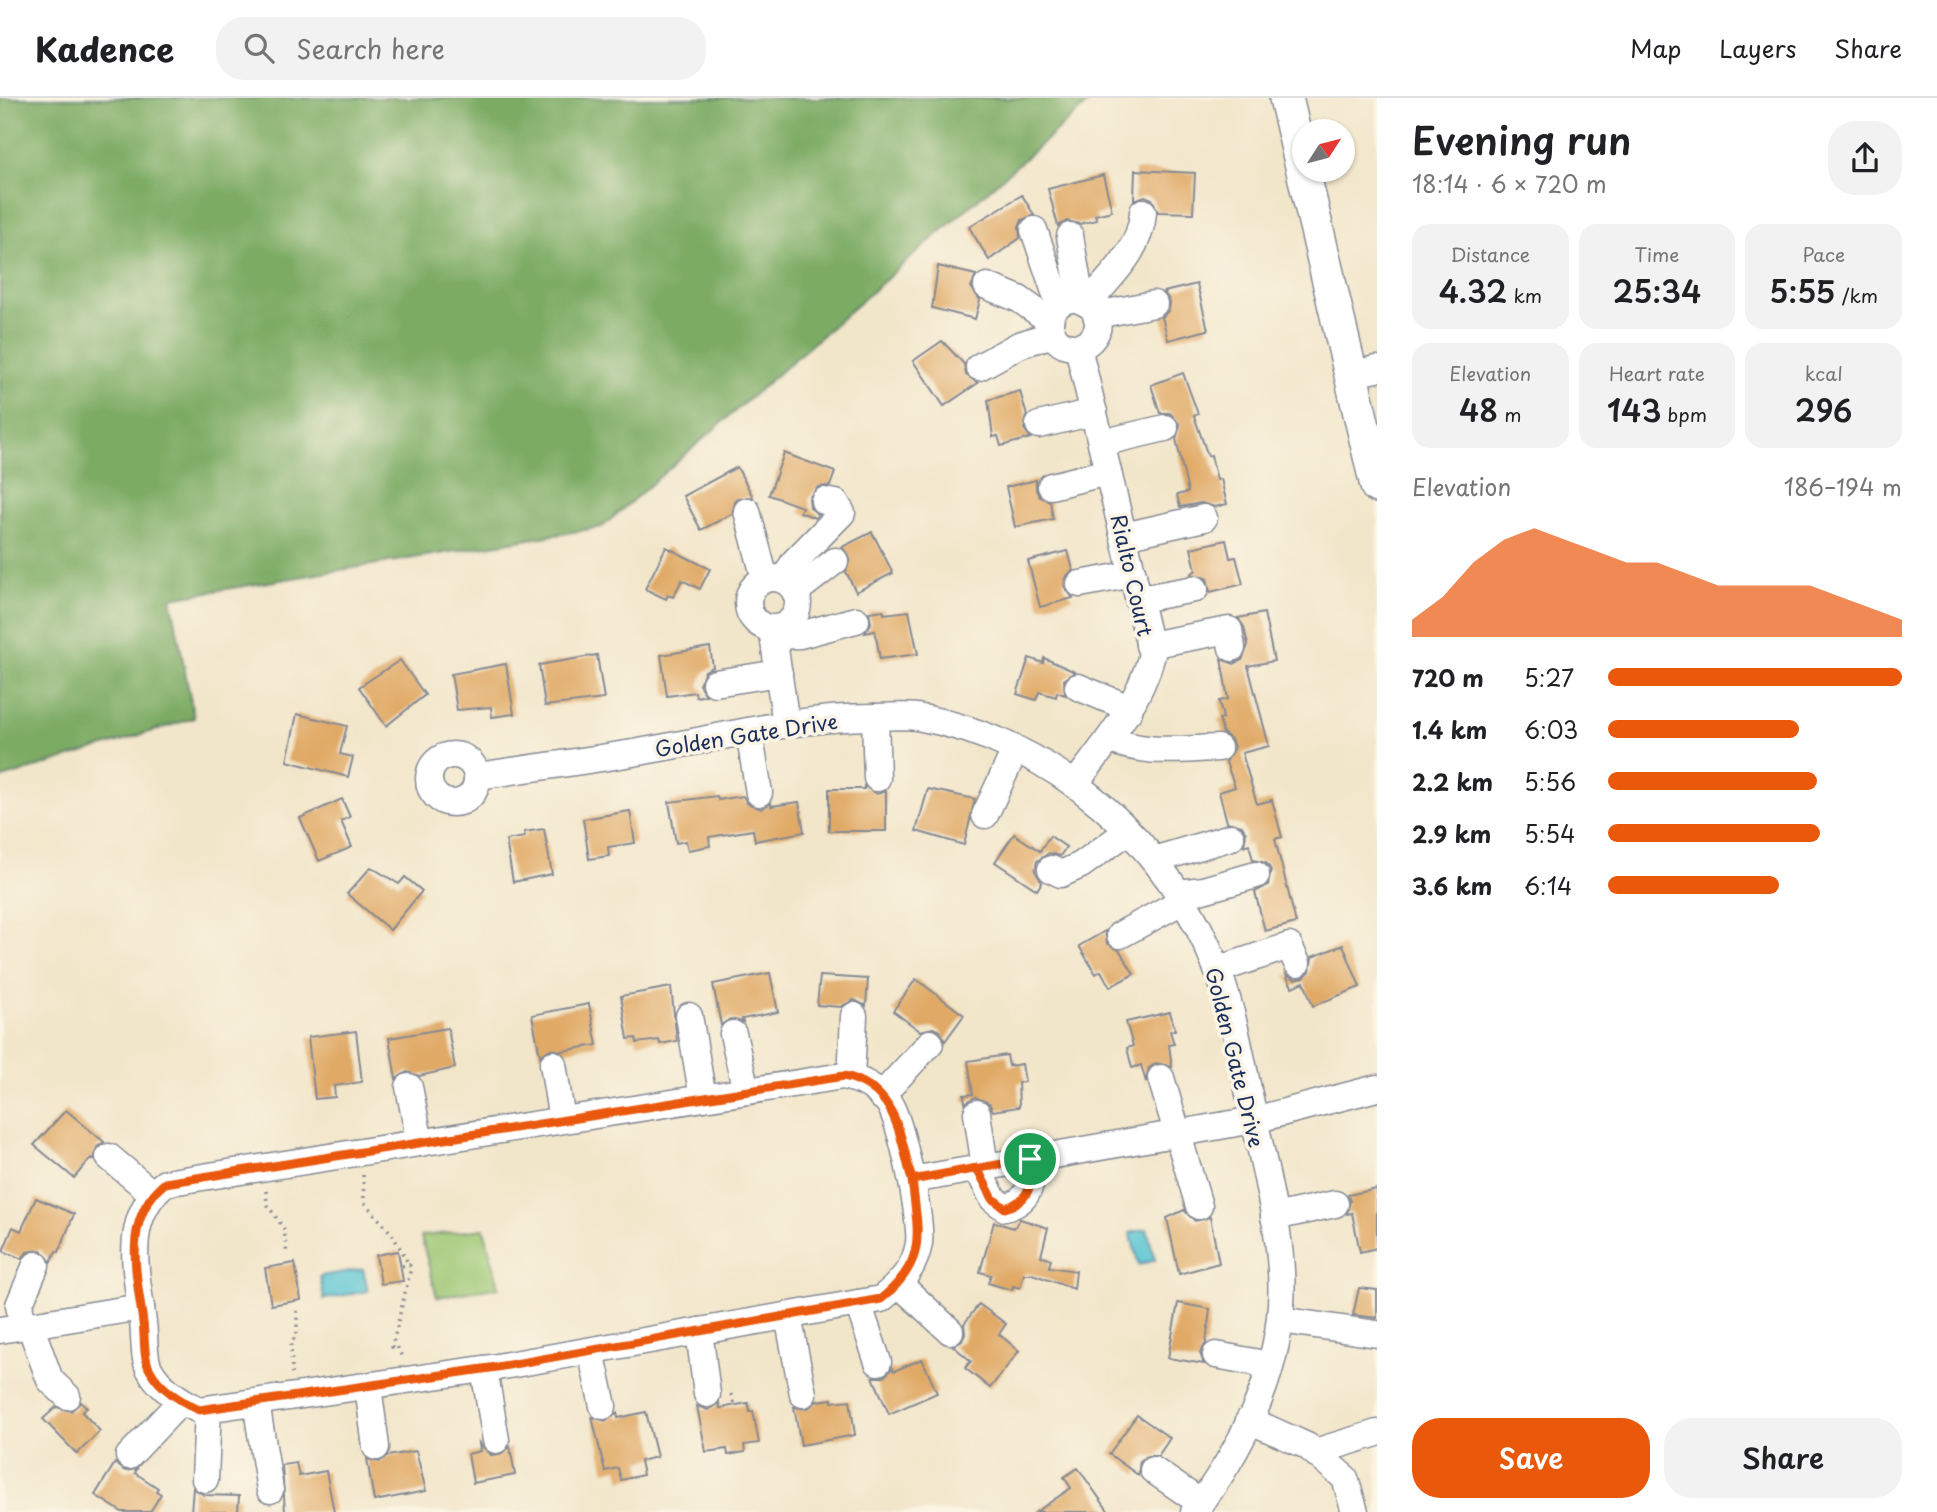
<!DOCTYPE html>
<meta charset="utf-8">
<style>
body{margin:0;font-family:"Playpen Sans",sans-serif;background:#f2f2f2;color:#202124;height:100vh;display:flex;flex-direction:column;font-size:26px;white-space:nowrap}
*{box-sizing:border-box;margin:0}
p{font-size:23px;color:#757577}
.icon{flex:none;width:38px;height:38px;fill:none;stroke:currentColor;stroke-width:2;stroke-linecap:round;stroke-linejoin:round}
.map{position:relative;flex:1;overflow:hidden}
.panel{display:flex;flex-direction:column;background:#fff;width:560px}
.panel>*{flex:none}
.needle{width:46px;rotate:54deg}
.controls{position:absolute;left:1292px;top:21px;display:grid;gap:14px}
.controls a{display:grid;place-items:center;width:63px;height:63px;border-radius:50%;background:#fff;box-shadow:0 2px 5px #0004;font-size:35px}
.pin{position:absolute;display:grid;place-items:center;width:60px;height:60px;color:#fff;margin:-30px;border:4px solid #fff;border-radius:50%;box-shadow:0 2px 7px #0007}
.round{display:grid;place-items:center;flex:none;width:74px;height:74px;border-radius:28px;background:#f2f2f2}
.headline{display:flex;align-items:center;justify-content:space-between;height:119px;padding:0 35px}
h1{font-size:38px;font-weight:600;line-height:52px}
.metrics{display:grid;grid-template-columns:repeat(3,1fr);gap:10px;height:119px;padding:7px 35px}
.metrics div{display:grid;align-content:center;border-radius:18px;background:#f2f2f2;text-align:center}
.metrics b{font-size:30px;font-weight:600}
.metrics small{font-size:19px;font-weight:400}
.metrics p{font-size:19px}
.chart{height:196px;padding:14px 35px}
.chart p{display:flex;justify-content:space-between}
.chart svg{width:100%;height:126px;margin-top:7px;fill:#ea580c;opacity:.7}
.primary-button{display:flex;gap:14px;margin-top:auto;padding:14px 35px}
.primary-button a{flex:1;height:80px;border-radius:28px;background:#ea580c;color:#fff;font-size:28px;font-weight:600;line-height:80px;text-align:center}
.primary-button a+a{background:#f2f2f2;color:#202124}
ul{padding:0 35px;list-style:none;font-size:23px}
li{display:grid;grid-template-columns:112px 84px 1fr;align-items:center;height:52px}
li i{height:18px;border-radius:9px;background:#ea580c}
header{display:flex;align-items:center;gap:42px;box-sizing:border-box;height:98px;padding:0 35px;background:#fff;border-bottom:2px solid #e0e0e0}
header strong{font-size:33px}
nav{display:flex;gap:38px;margin-inline-start:auto;font-size:24px}
.search{width:490px;height:63px;background:#f2f2f2;display:flex;align-items:center;gap:18px;box-sizing:border-box;padding:0 24px;border-radius:28px;color:#757577;font-size:26px}
main{display:flex;flex:1;min-height:0}
.map>svg:first-child{display:block}
.green{fill:#9bc672;stroke:#5b7a68;stroke-width:2}
.forest{fill:#7cab64;stroke:#4c6d61;stroke-width:2}
.water{fill:#59c5d3;stroke:#3a7a98;stroke-width:2}
.building{fill:#e0a965}
.lines{fill:none;stroke-linecap:round;stroke-linejoin:round}
.minor-casing{stroke:#868a94;stroke-width:29}
.major-casing{stroke:#868a94;stroke-width:36}
.path{stroke:#868a94;stroke-width:3.5;stroke-dasharray:2 5;stroke-linecap:butt}
.minor{stroke:#fff;stroke-width:26}
.major{stroke:#fff;stroke-width:33}
.route-casing{stroke:#fff;stroke-width:14}
.route{stroke:#ea580c;stroke-width:9}
.labels{text-anchor:middle;dominant-baseline:central;stroke-width:7;stroke-linejoin:round;paint-order:stroke}
.street-label{font-size:21px;fill:#1b2f5e;stroke:#fcf5e5}
</style>
<header>
<strong>Kadence</strong>
<div class="search"><svg class="icon" aria-label="search" viewBox="0 0 24 24"><circle cx="10" cy="10" r="6"/><path d="M15 15l6 6"/></svg>Search here</div>
<nav><a>Map</a><a>Layers</a><a>Share</a></nav>
</header>
<main>
<div class="map">
<svg width="1377" height="1414" viewBox="0 0 1377 1414">
<rect width="100%" height="100%" fill="#fcf5e5"/>
<filter id="ink" filterUnits="userSpaceOnUse"><feTurbulence type="fractalNoise" baseFrequency=".0143" numOctaves="2"/><feDisplacementMap in="SourceGraphic" scale="14" xChannelSelector="R" yChannelSelector="G"/><feConvolveMatrix kernelMatrix="1 2 1 2 8 2 1 2 1" color-interpolation-filters="sRGB"/></filter>
<filter id="wash" filterUnits="userSpaceOnUse"><feTurbulence type="fractalNoise" baseFrequency=".00686" numOctaves="4" result="noise"/><feDisplacementMap in="SourceGraphic" scale="28" xChannelSelector="R" yChannelSelector="G"/><feGaussianBlur stdDeviation="1.57" result="paint"/><feColorMatrix in="noise" values="0 0 0 0 0 0 0 0 0 0 0 0 0 0 0 0 0 1.4 0 .05"/><feComposite in="paint" operator="in"/></filter>
<g filter="url(#wash)">
<rect width="100%" height="100%" fill="#f2e6ca"/>
<polygon class="green" points="484,1131 499,1189 437,1199 421,1138"/>
<polygon class="forest" points="0,0 1094,0 602,429 171,500 194,620 0,681"/>
<g class="water">
<polygon points="1147,1131 1155,1162 1139,1167 1130,1135"/>
<polygon points="363,1171 368,1193 324,1201 320,1178"/>
</g>
<g id="blocks">
<g class="building">
<polygon points="1135,72 1195,75 1193,115 1158,114 1152,101 1145,98 1134,102"/>
<polygon points="1103,77 1112,113 1095,117 1097,122 1079,126 1067,123 1058,128 1048,91"/>
<polygon points="1022,97 1034,117 1022,122 1019,130 1020,140 989,162 969,129"/>
<polygon points="938,168 976,177 971,189 980,202 975,221 932,210"/>
<polygon points="1197,186 1208,232 1168,242 1162,219 1169,212 1170,204 1164,194"/>
<polygon points="942,243 964,266 966,277 978,285 944,308 913,263"/>
<polygon points="1183,275 1198,316 1194,318 1208,358 1211,357 1217,382 1221,381 1227,406 1215,409 1201,405 1180,409 1177,397 1188,394 1176,341 1180,327 1170,315 1160,315 1151,287"/>
<polygon points="1020,293 1027,318 1024,331 1031,340 1001,348 998,338 993,339 988,302"/>
<polygon points="784,355 835,374 830,388 818,389 809,400 810,409 818,417 815,420 800,414 802,409 769,397"/>
<polygon points="737,369 753,399 736,401 732,416 701,432 683,398"/>
<polygon points="1036,382 1036,392 1040,399 1050,403 1053,421 1015,429 1006,389"/>
<polygon points="872,434 893,475 856,494 846,474 850,460 842,449"/>
<polygon points="1226,442 1230,460 1236,459 1243,486 1210,494 1207,480 1191,476 1196,472 1191,450"/>
<polygon points="666,449 710,471 700,491 682,482 673,499 668,497 666,501 645,491"/>
<polygon points="1068,453 1073,472 1065,480 1064,488 1073,500 1040,509 1028,463"/>
<polygon points="883,512 884,516 909,513 918,556 880,561 875,533 865,535 871,525 869,514"/>
<polygon points="1264,515 1274,563 1248,568 1269,648 1242,655 1257,706 1272,702 1282,739 1275,741 1296,825 1265,833 1255,794 1268,787 1271,772 1266,765 1253,762 1249,746 1244,748 1246,735 1242,728 1227,724 1219,694 1235,689 1226,664 1234,649 1231,641 1223,635 1219,621 1223,620 1219,603 1228,601 1221,561 1234,566 1242,562 1248,547 1244,529 1238,520"/>
<polygon points="710,549 713,569 705,573 699,587 706,597 696,599 695,594 667,598 661,557"/>
<polygon points="597,557 604,601 545,608 539,567"/>
<polygon points="1029,560 1043,565 1044,560 1075,574 1064,582 1065,597 1057,594 1056,599 1039,594 1036,602 1017,596"/>
<polygon points="400,562 425,597 386,628 359,589"/>
<polygon points="506,566 514,616 492,619 491,609 457,612 451,576"/>
<polygon points="297,616 347,628 340,656 353,659 348,679 287,663"/>
<polygon points="864,688 877,696 886,693 886,733 829,733 829,691 864,691"/>
<polygon points="928,691 975,701 964,747 916,733"/>
<polygon points="717,698 718,702 743,698 747,705 761,711 771,705 771,708 799,704 804,734 755,743 753,732 709,739 710,748 688,752 686,743 676,745 669,704"/>
<polygon points="342,701 350,719 341,723 352,749 319,763 300,720"/>
<polygon points="630,713 635,745 608,749 609,758 589,761 583,721"/>
<polygon points="544,731 552,776 513,784 506,742 525,739 524,734"/>
<polygon points="1014,736 1040,753 1050,738 1066,749 1060,758 1049,755 1037,763 1035,773 1042,784 1037,792 995,764"/>
<polygon points="371,769 399,786 405,779 422,793 390,832 347,796"/>
<polygon points="1105,833 1107,845 1120,853 1134,876 1110,889 1101,873 1096,876 1079,848"/>
<polygon points="1343,847 1360,889 1313,908 1304,884 1292,889 1286,876 1295,881 1304,879 1310,873 1312,859"/>
<polygon points="770,875 778,914 742,921 743,924 730,921 721,927 713,886"/>
<polygon points="820,878 868,881 866,908 854,902 841,909 817,907"/>
<polygon points="916,881 964,917 945,943 940,933 933,930 920,933 893,913"/>
<polygon points="671,889 677,943 660,946 659,942 637,945 636,940 628,941 621,898"/>
<polygon points="589,906 597,947 562,953 550,951 540,958 532,917"/>
<polygon points="1170,914 1175,932 1170,933 1174,946 1169,947 1172,969 1156,965 1149,970 1146,984 1141,967 1132,970 1127,950 1133,948 1126,924"/>
<polygon points="448,930 455,970 419,978 407,974 396,981 389,940"/>
<polygon points="356,933 362,984 334,988 335,999 315,1001 308,939"/>
<polygon points="1007,957 1009,968 1022,966 1025,984 1018,985 1019,1009 993,1013 989,1005 975,999 965,1005 964,997 973,996 968,963"/>
<polygon points="66,1012 104,1044 97,1049 94,1062 91,1060 74,1080 34,1047"/>
<polygon points="1377,1091 1377,1150 1360,1154 1352,1115 1347,1116 1350,1103 1348,1097"/>
<polygon points="36,1100 74,1116 59,1154 56,1153 51,1164 41,1152 27,1154 22,1161 3,1153 13,1129 21,1133"/>
<polygon points="1184,1112 1195,1123 1210,1119 1219,1165 1179,1176 1167,1120"/>
<polygon points="1020,1121 1048,1130 1041,1158 1051,1161 1049,1169 1076,1173 1074,1191 1032,1176 1024,1176 1020,1190 1013,1188 1012,1192 988,1185 991,1177 980,1174 994,1124 1014,1130"/>
<polygon points="398,1153 403,1183 381,1186 376,1157"/>
<polygon points="295,1165 301,1202 271,1207 265,1170"/>
<polygon points="1359,1190 1377,1192 1377,1220 1353,1217"/>
<polygon points="1178,1205 1210,1211 1206,1245 1200,1255 1204,1266 1168,1260"/>
<polygon points="979,1206 1006,1226 999,1236 1019,1253 990,1290 965,1270 971,1263 953,1248 962,1243 965,1236 964,1226"/>
<polygon points="922,1261 937,1295 889,1316 873,1279 884,1279 892,1270 894,1273"/>
<polygon points="832,1301 832,1304 850,1302 855,1337 801,1347 794,1309 807,1311 817,1303"/>
<polygon points="81,1304 87,1310 82,1314 100,1333 77,1356 43,1321 56,1309 71,1313"/>
<polygon points="719,1305 720,1310 748,1305 750,1314 753,1313 759,1345 744,1347 745,1354 728,1357 727,1351 706,1354 697,1308 708,1312"/>
<polygon points="646,1314 657,1359 640,1363 643,1377 621,1382 618,1370 605,1373 592,1319 606,1323 617,1315 618,1320"/>
<polygon points="1137,1317 1170,1340 1158,1358 1147,1358 1140,1363 1138,1377 1109,1356"/>
<polygon points="479,1345 491,1357 499,1357 510,1349 515,1377 473,1385 468,1356 480,1353"/>
<polygon points="416,1353 426,1393 374,1403 367,1361 379,1364 388,1358"/>
<polygon points="115,1365 125,1373 137,1371 135,1375 158,1390 156,1393 161,1396 150,1414 122,1414 95,1397"/>
<polygon points="296,1365 299,1378 326,1373 334,1414 285,1414 282,1367"/>
<polygon points="1078,1370 1109,1414 1036,1414 1071,1390 1064,1379"/>
<polygon points="193,1390 204,1397 239,1398 238,1414 191,1414"/>
</g>
</g>
</g>
<g filter="url(#ink)">
<use href="#blocks" fill-opacity="0" stroke="#868a94" stroke-width="2"/>
<g class="lines">
<g class="minor-casing">
<g id="minor">
<polyline points="1034,132 1059,206"/>
<polyline points="1070,138 1081,203"/>
<polyline points="987,188 1019,201 1050,223"/>
<circle cx="1074" cy="225" r="24"/>
<path d="M 1087,206 C 1111,178 1141,152 1143,114"/>
<polyline points="1096,217 1154,206"/>
<polyline points="979,269 1019,247 1053,236"/>
<polyline points="1350,276 1377,271"/>
<polyline points="1039,327 1094,314"/>
<polyline points="1101,345 1165,330"/>
<polyline points="1051,388 1108,374"/>
<polyline points="747,413 765,481"/>
<polyline points="1124,438 1204,420"/>
<circle cx="773" cy="505" r="25"/>
<polyline points="784,482 794,464 842,415 836,405 824,403"/>
<polyline points="1080,486 1133,476"/>
<polyline points="795,494 835,463"/>
<polyline points="1139,501 1195,491"/>
<polyline points="772,530 786,626"/>
<polyline points="773,538 800,537 856,522"/>
<polyline points="1149,547 1229,532 1232,550"/>
<polyline points="715,585 779,575"/>
<polyline points="1078,589 1117,605 1129,613"/>
<polyline points="875,619 877,680"/>
<polyline points="749,633 759,695"/>
<path d="M 1109,641 C 1144,657 1180,651 1218,650"/>
<circle cx="453" cy="681" r="24"/>
<path d="M 478,678 C 537,669 596,662 655,651 C 727,638 799,619 874,619 C 888,619 903,617 917,619 C 1055,643 1171,746 1219,876 C 1235,920 1243,969 1253,1015 C 1265,1075 1285,1145 1281,1206 C 1277,1281 1239,1356 1194,1414"/>
<path d="M 1075,686 C 1106,645 1138,608 1152,557 L 1078,249"/>
<polyline points="985,717 1015,652"/>
<polyline points="1154,762 1231,739"/>
<polyline points="1051,771 1061,776 1081,767 1128,733"/>
<polyline points="1180,795 1203,792 1256,777"/>
<polyline points="1120,837 1184,802"/>
<polyline points="1217,872 1289,848 1297,865"/>
<polyline points="689,918 703,1000"/>
<polyline points="733,936 746,993"/>
<polyline points="553,966 562,1022"/>
<path d="M 843,978 C 863,982 875,989 888,1004 C 901,1020 922,1123 919,1145 C 915,1170 900,1186 881,1201 L 497,1269 L 199,1312 C 181,1303 160,1291 150,1272 C 143,1261 145,1238 143,1225 C 137,1176 121,1121 165,1085 Z"/>
<polyline points="851,980 854,918"/>
<polyline points="1161,980 1199,1108"/>
<polyline points="409,989 420,1045"/>
<polyline points="881,998 930,945"/>
<polyline points="977,1015 985,1069"/>
<polyline points="109,1059 153,1096"/>
<path d="M 977,1070 L 993,1101 L 1005,1110 C 1031,1103 1033,1084 1030,1061"/>
<polyline points="912,1082 1254,1022 1377,990"/>
<polyline points="1274,1119 1335,1106"/>
<polyline points="899,1186 950,1233"/>
<polyline points="858,1205 878,1264"/>
<polyline points="788,1218 803,1296"/>
<polyline points="1280,1222 1377,1236"/>
<polyline points="30,1227 50,1282 67,1298"/>
<polyline points="23,1228 19,1207 36,1167"/>
<polyline points="0,1232 141,1209"/>
<polyline points="699,1233 707,1296"/>
<polyline points="591,1253 603,1308"/>
<polyline points="1216,1257 1270,1267"/>
<polyline points="484,1271 496,1342"/>
<polyline points="368,1288 376,1349"/>
<polyline points="256,1304 270,1392"/>
<polyline points="1249,1322 1307,1348 1345,1380 1355,1414"/>
<polyline points="1315,1354 1377,1335"/>
<polyline points="129,1358 181,1303"/>
<polyline points="1153,1372 1201,1405"/>
<polyline points="205,1381 208,1311"/>
</g>
</g>
<g class="major-casing">
<polyline id="major" points="1286,0 1377,388"/>
</g>
<g class="path">
<polyline points="363,1077 364,1104 392,1136 411,1170 392,1249 397,1248 402,1259"/>
<polyline points="266,1093 267,1106 284,1131 287,1157"/>
<polyline points="402,1168 410,1166"/>
<polyline points="292,1276 291,1245 297,1236 297,1212"/>
<polyline points="731,1296 734,1307"/>
</g>
<use href="#minor" class="minor"/>
<use href="#major" class="major"/>
</g>
</g>
<g class="lines" filter="url(#ink)">
<g class="route-casing">
<path id="route" d="M 1030,1061 L 912,1082 C 899,1036 897,990 844,978 L 165,1085 C 121,1121 137,1176 143,1225 C 145,1238 143,1261 150,1272 C 160,1291 181,1303 199,1312 L 497,1269 L 881,1201 C 928,1162 918,1136 912,1082 L 977,1070 L 993,1101 L 1005,1110 C 1031,1103 1033,1084 1030,1061"/>
</g>
<use href="#route" class="route"/>
</g>
<g class="labels">
<g class="street-label">
<text transform="translate(1133 477) rotate(77)">Rialto Court</text>
<text transform="translate(746 636) rotate(-9)">Golden Gate Drive</text>
<text transform="translate(1236 959) rotate(76)">Golden Gate Drive</text>
</g>
</g>
</svg>
<div class="controls">
<a><svg class="needle" viewBox="-14 -14 28 28"><path d="M0-13l5 13h-10z" fill="#e53935"/><path d="M0 13l5-13h-10z" fill="#757577"/></svg></a>
</div>
<div class="pin" style="left:1030px;top:1061px;background:#1e9e55"><svg class="icon" aria-label="arrive" viewBox="0 0 24 24"><path d="M6 21V4h12l-3 4 3 4H6"/></svg></div>
</div>
<section class="panel">
<div class="headline"><div><h1>Evening run</h1><p>18:14 · 6 × 720 m</p></div><a class="round"><svg class="icon" aria-label="share" viewBox="0 0 24 24"><path d="M12 15V3M7 8l5-5 5 5M5 13v7h14v-7"/></svg></a></div>
<div class="metrics">
<div><p>Distance</p><b>4.32<small> km</small></b></div>
<div><p>Time</p><b>25:34</b></div>
<div><p>Pace</p><b>5:55<small> /km</small></b></div>
</div>
<div class="metrics">
<div><p>Elevation</p><b>48<small> m</small></b></div>
<div><p>Heart rate</p><b>143<small> bpm</small></b></div>
<div><p>kcal</p><b>296</b></div>
</div>
<div class="chart"><p><span>Elevation</span>186–194 m</p>
<svg viewBox="0 0 160 44" preserveAspectRatio="none"><path d="M0 44V38L10 30L20 18L30 10L40 6L50 10L60 14L70 18L80 18L90 22L100 26L110 26L120 26L130 26L140 30L150 34L160 38V44z"/></svg>
</div>
<ul>
<li><b>720 m</b>5:27<i style="width:100%"></i></li>
<li><b>1.4 km</b>6:03<i style="width:65%"></i></li>
<li><b>2.2 km</b>5:56<i style="width:71%"></i></li>
<li><b>2.9 km</b>5:54<i style="width:72%"></i></li>
<li><b>3.6 km</b>6:14<i style="width:58%"></i></li>
</ul>
<div class="primary-button"><a>Save</a><a>Share</a></div>
</section>
</main>
